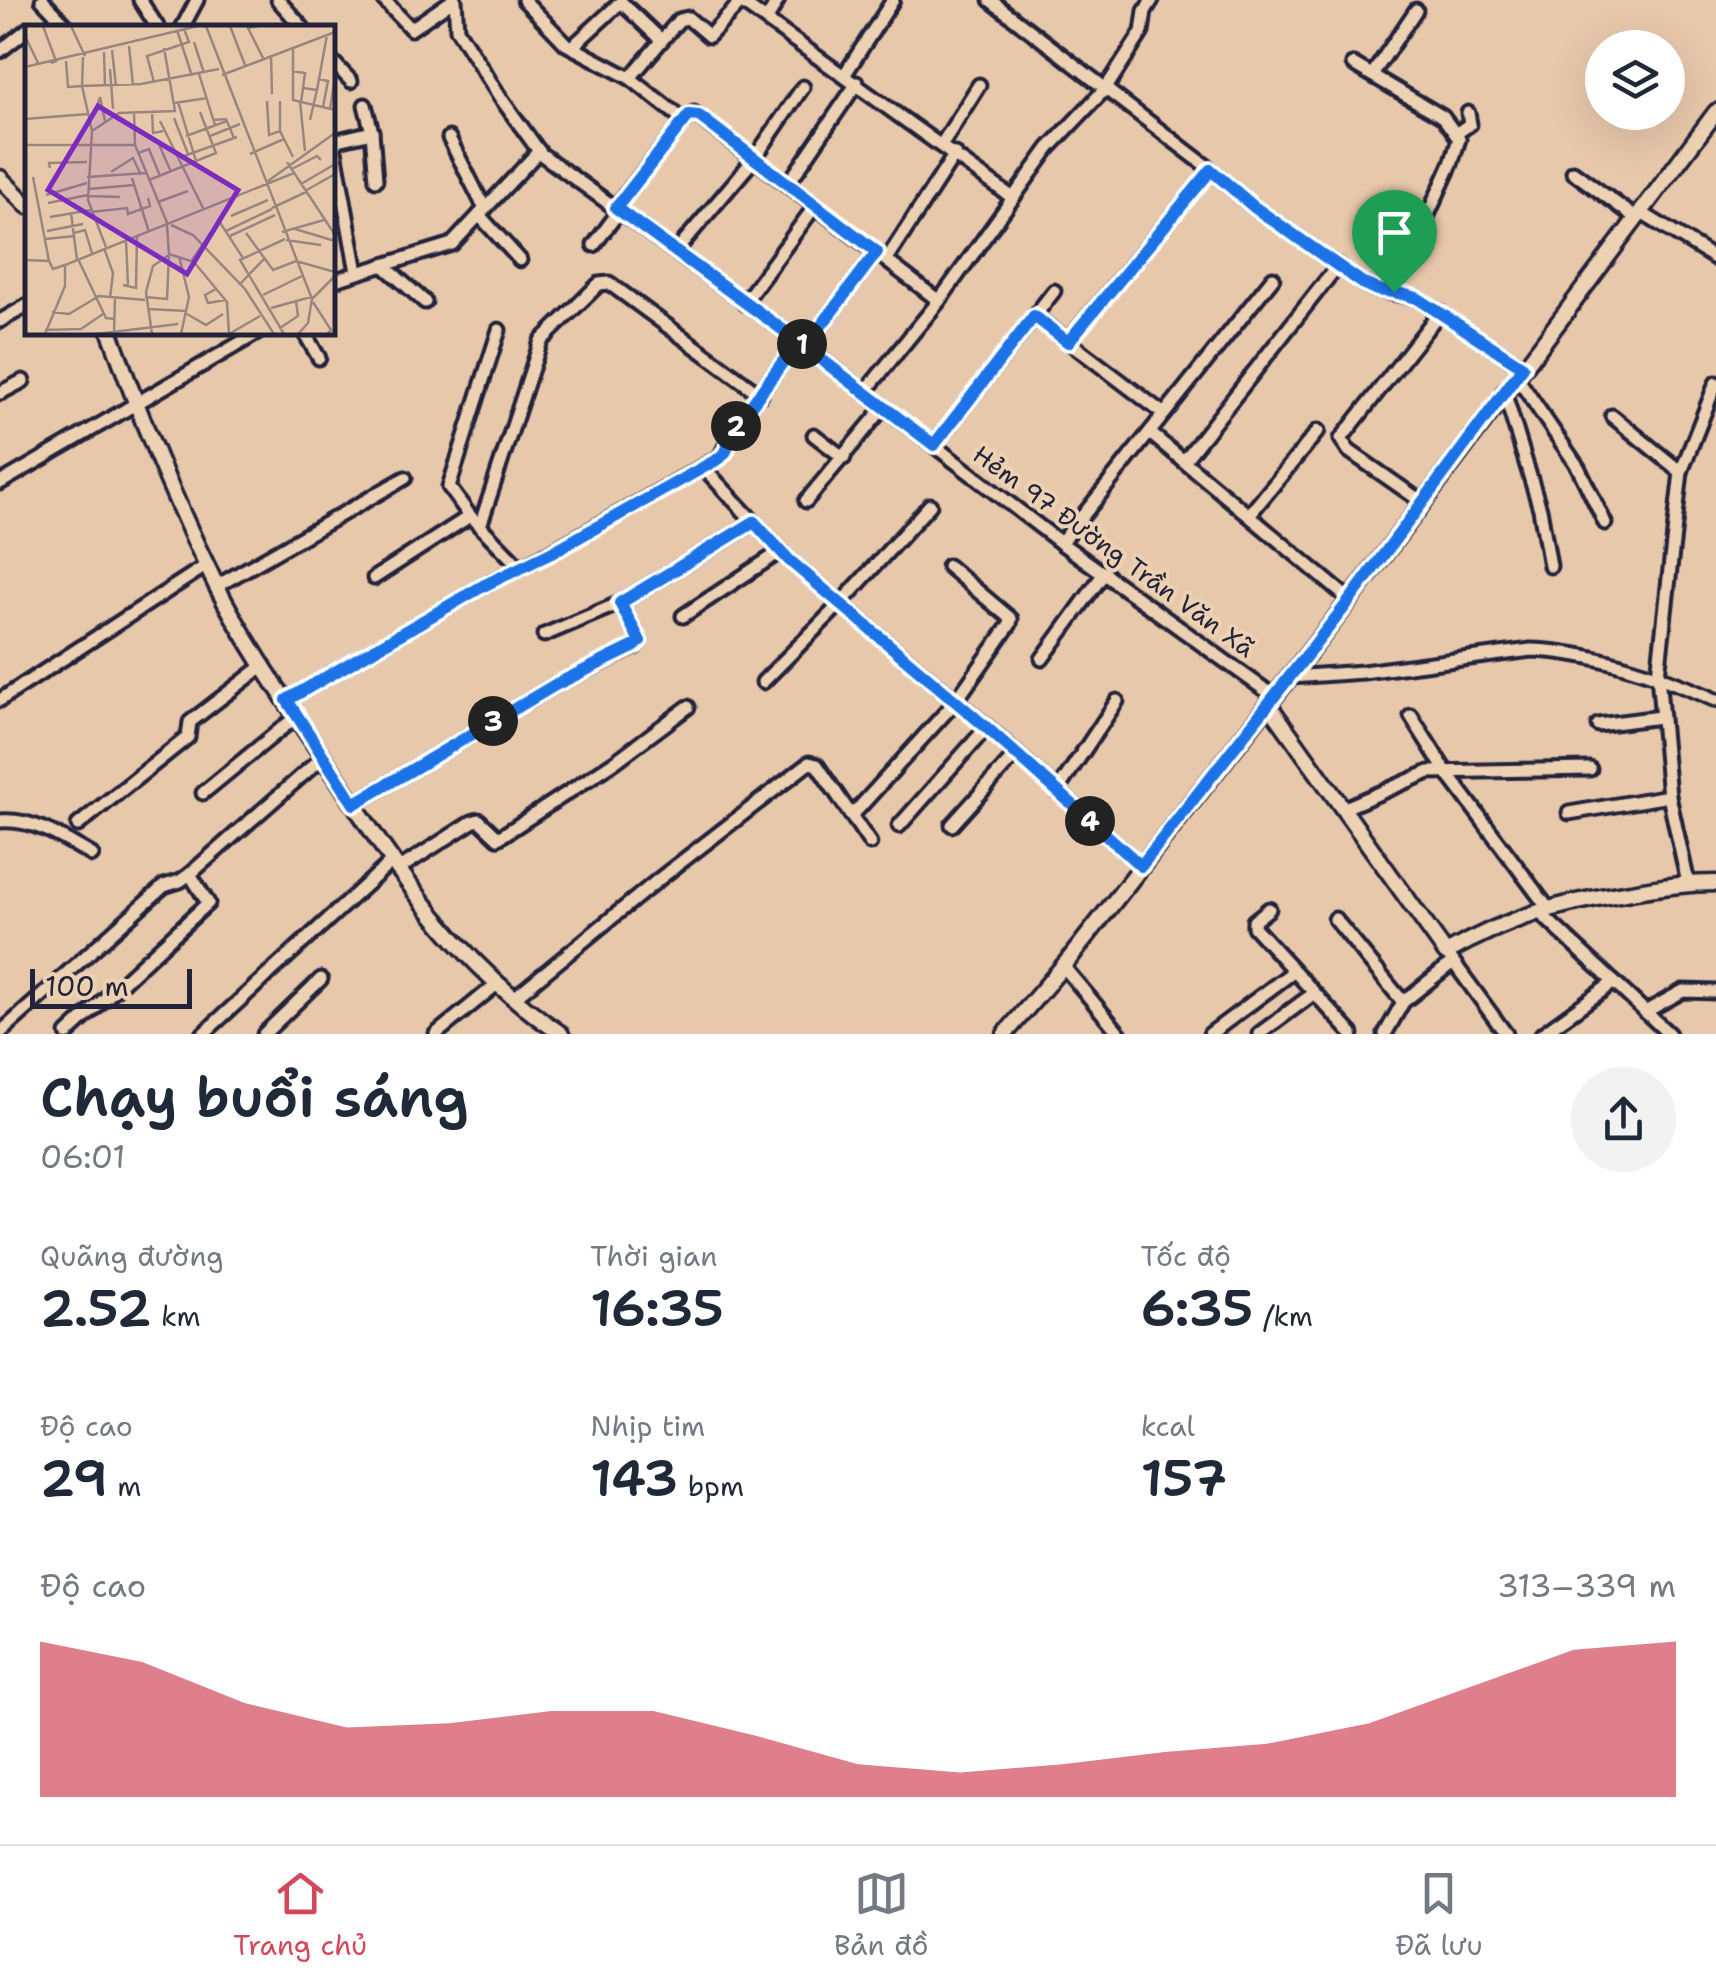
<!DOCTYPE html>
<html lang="vi">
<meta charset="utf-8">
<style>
body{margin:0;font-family:"Shantell Sans",sans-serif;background:#f2f2f3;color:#1f2937;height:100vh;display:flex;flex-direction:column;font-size:38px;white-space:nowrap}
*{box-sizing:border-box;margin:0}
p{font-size:32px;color:#747a83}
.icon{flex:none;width:55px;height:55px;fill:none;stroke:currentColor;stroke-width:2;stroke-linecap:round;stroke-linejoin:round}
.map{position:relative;height:1034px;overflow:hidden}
.sheet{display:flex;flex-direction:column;background:#fff;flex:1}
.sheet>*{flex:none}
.controls{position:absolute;left:1585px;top:30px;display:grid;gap:20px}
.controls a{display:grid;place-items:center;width:100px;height:100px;border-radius:50%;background:#fff;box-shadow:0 10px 40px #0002;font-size:50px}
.scale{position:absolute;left:30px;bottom:25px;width:162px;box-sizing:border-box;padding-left:10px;border:5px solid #22223b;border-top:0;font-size:28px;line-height:35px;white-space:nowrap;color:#22223b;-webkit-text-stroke:8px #ecd1b3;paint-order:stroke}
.pin{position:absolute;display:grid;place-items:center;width:85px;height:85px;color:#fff;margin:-102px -42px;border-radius:50% 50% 50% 0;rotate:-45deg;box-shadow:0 0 10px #0007}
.pin .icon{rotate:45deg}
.km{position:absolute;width:50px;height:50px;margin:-25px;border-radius:50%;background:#222;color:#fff;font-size:28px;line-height:50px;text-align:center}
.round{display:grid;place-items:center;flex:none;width:105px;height:105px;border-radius:52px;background:#f2f2f3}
.overview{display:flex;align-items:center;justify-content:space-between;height:170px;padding:0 40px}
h1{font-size:55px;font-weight:600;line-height:75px}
.figures{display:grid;grid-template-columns:repeat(3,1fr);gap:15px;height:170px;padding:10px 40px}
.figures div{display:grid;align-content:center}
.figures b{font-size:50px;font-weight:600}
.figures small{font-size:28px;font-weight:400}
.figures p{font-size:28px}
.chart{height:280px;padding:20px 40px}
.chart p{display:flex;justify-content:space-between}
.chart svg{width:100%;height:180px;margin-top:10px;fill:#d1495b;opacity:.7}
.dock{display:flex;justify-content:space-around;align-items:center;height:140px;border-top:2px solid #e0e1e3;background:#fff;font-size:28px;color:#747a83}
.dock a{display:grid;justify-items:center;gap:5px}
.dock .current{color:#d1495b}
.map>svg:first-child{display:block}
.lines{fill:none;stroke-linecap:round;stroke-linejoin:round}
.minor-casing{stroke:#22223b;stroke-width:19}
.tertiary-casing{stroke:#22223b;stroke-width:21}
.minor{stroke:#ecd1b3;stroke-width:11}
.tertiary{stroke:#ecd1b3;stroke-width:14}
.route-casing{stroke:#fff;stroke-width:20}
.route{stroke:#1a73e8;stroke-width:12}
.labels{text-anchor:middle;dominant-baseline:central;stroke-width:8;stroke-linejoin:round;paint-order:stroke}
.street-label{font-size:25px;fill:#22223b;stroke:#ecd1b3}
.inset-road{fill:none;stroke:#99867e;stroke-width:2.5}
.view{fill:#7b2cbf;fill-opacity:0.15;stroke:#7b2cbf;stroke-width:5}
.inset-edge{fill:none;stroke:#22223b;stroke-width:5}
</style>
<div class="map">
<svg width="1716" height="1034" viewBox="0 0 1716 1034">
<rect width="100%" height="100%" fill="#e8c8ab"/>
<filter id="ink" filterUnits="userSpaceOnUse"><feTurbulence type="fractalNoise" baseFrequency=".01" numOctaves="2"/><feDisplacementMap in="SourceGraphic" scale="20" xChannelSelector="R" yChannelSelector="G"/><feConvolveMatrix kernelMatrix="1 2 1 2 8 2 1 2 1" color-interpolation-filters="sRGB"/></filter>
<g filter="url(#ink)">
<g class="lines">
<g class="minor-casing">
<g id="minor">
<polyline points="42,0 69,28"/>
<polyline points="140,0 158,28"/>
<polyline points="278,0 303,28"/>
<polyline points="384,0 411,29 453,0"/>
<polyline points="455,0 457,29 500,97 541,154 798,341 1061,543 1275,697"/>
<polyline points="524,0 566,44 630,78 685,121"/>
<polyline points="990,0 1205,165 1254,207 1364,284 1377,290 1417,298 1523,367"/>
<polyline points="741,2 1013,198"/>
<polyline points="767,19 778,0"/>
<polyline points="182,28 197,0"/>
<polyline points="572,47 621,2 661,40"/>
<polyline points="0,51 28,29"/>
<polyline points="332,61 351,81"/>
<polyline points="1353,64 1443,117 1459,139 1451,164 1393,292"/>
<polyline points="845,74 893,0"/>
<polyline points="1372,75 1416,10"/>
<polyline points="630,78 679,20 688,18 709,36 743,0"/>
<polyline points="365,105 372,132 376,180"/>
<polyline points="1457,133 1470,124 1468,113"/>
<polyline points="449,138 485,209"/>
<polyline points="942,144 979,85"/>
<polyline points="1573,172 1636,218"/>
<polyline points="788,184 857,83"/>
<polyline points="615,208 689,115 694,113 939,301"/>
<polyline points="1640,212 1716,259"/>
<polyline points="479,215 520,260"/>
<polyline points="594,245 620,210"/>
<polyline points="676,251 754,159 803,87"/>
<polyline points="887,259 955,154"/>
<polyline points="383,265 425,302"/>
<polyline points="357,272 334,145 338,140 372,132"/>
<polyline points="332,281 452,244 539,151"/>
<polyline points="744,303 815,206"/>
<polyline points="1035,316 1164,414"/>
<polyline points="0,321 28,305"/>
<polyline points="499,330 449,487 470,516 520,567"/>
<polyline points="304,332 319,358"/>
<polyline points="1068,341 1211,170"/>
<polyline points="805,347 877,252"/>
<polyline points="1516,376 1578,467 1605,523"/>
<polyline points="1504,391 1540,509 1550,566"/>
<polyline points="865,392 939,301 1049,148 1106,88 1142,32 1145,11 1152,0"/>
<polyline points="0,393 23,381"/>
<polyline points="1612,416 1681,472"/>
<polyline points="1150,433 1350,600"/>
<polyline points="814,435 844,458"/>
<polyline points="934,445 1054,291"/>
<polyline points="1184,461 1338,265"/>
<polyline points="704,468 789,560 987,727 1141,866"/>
<polyline points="0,483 259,332"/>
<polyline points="806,501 884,407"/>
<polyline points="1422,502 1349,451 1341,439 1440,312"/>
<polyline points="1249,515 1318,431"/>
<polyline points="480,526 541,341 599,284 609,283 761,395"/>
<polyline points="1061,543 1273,278"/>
<polyline points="374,578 470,516"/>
<polyline points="217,586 405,478"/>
<polyline points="683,616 781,551"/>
<polyline points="544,635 620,603"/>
<polyline points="1042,659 1105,572"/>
<path d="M 1291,677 L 1363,672 L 1531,650 C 1595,652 1659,675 1716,700"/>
<polyline points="763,682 840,604 930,505"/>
<polyline points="0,700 207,565"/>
<polyline points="287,700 483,586 549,553 720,457 737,425 798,341"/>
<polyline points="1411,716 1445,770 1547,907"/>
<polyline points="1598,725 1660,717"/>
<polyline points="1057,791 1117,701"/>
<polyline points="203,793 297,716"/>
<polyline points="354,804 555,685 635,647 640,641 620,603 754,522"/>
<polyline points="1345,808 1429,772 1590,769"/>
<polyline points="1569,813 1669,796"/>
<polyline points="851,815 870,843"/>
<path d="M 0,821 C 33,818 63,838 92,855"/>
<polyline points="78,825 188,737 190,722 264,665"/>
<polyline points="952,825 1016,754"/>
<polyline points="899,826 987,727"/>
<polyline points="397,870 472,822 479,820 498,838 503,835 616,761 688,707"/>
<polyline points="1688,883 1669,796 1658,675 1681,472 1716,383"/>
<polyline points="1269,909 1254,921 1254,927 1352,1034"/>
<polyline points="1538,911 1669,1034"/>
<polyline points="1335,919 1403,1002"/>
<polyline points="1449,956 1506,1034"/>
<polyline points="1063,966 1120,1034"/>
<polyline points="514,998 658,880 809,763 817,765 851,815 858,809 956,701 1010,624 1011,619 948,566"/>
<polyline points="1645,1012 1683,991 1716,992"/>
<polyline points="0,1033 164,886 180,881 190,874"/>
<polyline points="67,1034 208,903 190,874 323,757"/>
<polyline points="203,1034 391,862"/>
<polyline points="264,1034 321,979"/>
<polyline points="436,1034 497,984"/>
<polyline points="1210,1034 1293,972"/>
<polyline points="1259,1034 1313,994"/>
<polyline points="1385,1034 1403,1002 1453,962"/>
<polyline points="1542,1034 1614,982"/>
</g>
</g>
<g class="tertiary-casing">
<g id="tertiary">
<polyline points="0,178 28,206"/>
<path d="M 110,332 C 140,418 176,504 216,585 C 249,650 293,711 333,772 C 400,875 458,964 561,1034"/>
<path d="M 1269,705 L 1446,953 C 1509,917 1560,903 1631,892 C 1659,887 1687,883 1716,883"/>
<polyline points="1005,1034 1070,958 1350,600 1716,112"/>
</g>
</g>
<use href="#minor" class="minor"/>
<use href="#tertiary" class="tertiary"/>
</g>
</g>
<g class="lines" filter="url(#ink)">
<g class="route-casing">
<polyline id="route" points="1394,292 1377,290 1364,284 1254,207 1211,170 1068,342 1034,316 934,445 805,347 798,341 616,208 689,115 699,116 877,252 805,347 798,341 732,432 726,451 720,458 549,554 483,586 287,700 354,804 555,685 635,646 640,641 620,603 754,522 789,560 986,727 1141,866 1350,600 1523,367 1417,298 1394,292"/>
</g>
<use href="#route" class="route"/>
</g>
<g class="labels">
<g class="street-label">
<text transform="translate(1114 551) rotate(36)">Hẻm 97 Đường Trần Văn Xã</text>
</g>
</g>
<g transform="translate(25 25)">
<rect width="310" height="310" fill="#e8c8ab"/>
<path class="inset-road" d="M 18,1 L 31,36 L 26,38M 46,1 L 60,31M 181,1 L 287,274 L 283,298 L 273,309M 205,1 L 220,40M 234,1 L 223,3 L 238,33M 152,5 L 167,51M 0,11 L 14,40M 169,17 L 179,48M 104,21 L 108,60M 268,22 L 268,75 L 310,85M 87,25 L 91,61M 79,27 L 80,60M 246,30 L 247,69M 41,36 L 43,62 L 57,61 L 58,32M 0,42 L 173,1M 85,44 L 88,84M 267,46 L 280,48 L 276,78M 174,49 L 190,100M 197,50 L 310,7M 294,54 L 303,56 L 298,82M 129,57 L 122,31 L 164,17 L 159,4M 278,63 L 292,65 L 302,10M 242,76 L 244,110 L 255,106M 255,76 L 255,106 L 268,132M 153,77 L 171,136M 275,77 L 280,126M 150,78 L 182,73M 305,84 L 310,52M 71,85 L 75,72 L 80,96M 127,86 L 128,108 L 138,106M 109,87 L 110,120 L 143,200M 149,93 L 163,129M 0,94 L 63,89M 188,95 L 201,94 L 209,113M 285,95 L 292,65M 135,96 L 179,185M 67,106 L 94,88 L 150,86 L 139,23M 161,111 L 202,96M 185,111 L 215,99M 133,117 L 146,147M 0,120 L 110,120M 113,128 L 124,124 L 135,151M 225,129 L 259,114M 159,131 L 212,112M 262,137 L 310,210M 25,143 L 24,138 L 62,137M 267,144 L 292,131 L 296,135M 86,147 L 108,133 L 116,150M 8,152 L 24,236M 62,152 L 121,148M 107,153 L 124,207M 124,155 L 191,128 L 175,87M 243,156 L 310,108M 276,159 L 310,139M 63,164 L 109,160M 280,166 L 310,149M 21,170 L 62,158M 63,171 L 95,172M 133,177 L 163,166M 23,178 L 63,170M 247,183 L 281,167M 66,187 L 102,183 L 103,189 L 125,181 L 123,173M 46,188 L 52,235M 206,191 L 243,175M 25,192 L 66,185M 142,200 L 144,229 L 169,237 L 202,277 L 204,309M 146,200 L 168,210 L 220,264 L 249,309M 270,204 L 310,216M 22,206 L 58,199M 201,206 L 247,184M 257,207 L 299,195M 49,208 L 60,205 L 67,228M 221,208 L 248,245 L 271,236 L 310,247M 205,211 L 250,190M 20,214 L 50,211M 101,215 L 103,261M 261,215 L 296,220M 81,222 L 63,175 L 67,106 L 57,61 L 116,59 L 194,44M 79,223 L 88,248 L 85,273M 154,231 L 164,272 L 156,309M 53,234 L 81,293 L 90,294M 0,235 L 24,236 L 28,244 L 40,240M 167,235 L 194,196 L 218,233M 98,260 L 111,263 L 112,211M 214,260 L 239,234M 191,264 L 180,270 L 183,278 L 200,275M 238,270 L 277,251M 120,272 L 142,274 L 144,230M 287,274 L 310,251M 288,277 L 306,305 L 302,309M 246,283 L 286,272M 123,284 L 162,286M 27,287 L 44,289 L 74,271 L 120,275M 162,289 L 181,300 L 198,289M 255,303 L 273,291 L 271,276M 20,305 L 56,304 L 78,289M 89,308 L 90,274M 20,309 L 40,261 L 40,240 L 269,148M 71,309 L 153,299M 127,309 L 121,267 L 128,241 L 144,230M 204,309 L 235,291M 259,309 L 215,235 L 260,214"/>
<path class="view" d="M 73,81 L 213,165 L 162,249 L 23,165 Z"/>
<rect width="310" height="310" class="inset-edge"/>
</g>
</svg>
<div class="controls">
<a><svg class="icon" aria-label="layers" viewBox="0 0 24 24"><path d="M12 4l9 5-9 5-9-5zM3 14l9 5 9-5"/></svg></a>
</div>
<div class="scale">100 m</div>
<div class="pin" style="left:1394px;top:292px;background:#1e9e55"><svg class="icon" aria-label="arrive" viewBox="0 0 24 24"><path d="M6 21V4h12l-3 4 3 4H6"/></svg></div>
<b class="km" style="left:802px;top:344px">1</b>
<b class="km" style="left:736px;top:426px">2</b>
<b class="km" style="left:493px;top:721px">3</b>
<b class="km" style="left:1090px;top:821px">4</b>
</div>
<section class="sheet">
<div class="overview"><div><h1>Chạy buổi sáng</h1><p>06:01</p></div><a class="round"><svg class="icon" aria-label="share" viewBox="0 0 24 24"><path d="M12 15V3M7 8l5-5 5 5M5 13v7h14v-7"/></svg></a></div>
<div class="figures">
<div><p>Quãng đường</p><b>2.52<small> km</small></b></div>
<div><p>Thời gian</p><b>16:35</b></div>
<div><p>Tốc độ</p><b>6:35<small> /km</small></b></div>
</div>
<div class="figures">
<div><p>Độ cao</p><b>29<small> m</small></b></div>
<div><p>Nhịp tim</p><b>143<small> bpm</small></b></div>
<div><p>kcal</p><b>157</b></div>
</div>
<div class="chart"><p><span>Độ cao</span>313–339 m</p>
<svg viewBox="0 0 160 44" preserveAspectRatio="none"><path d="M0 44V6L10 11L20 21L30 27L40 26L50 23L60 23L70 29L80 36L90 38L100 36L110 33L120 31L130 26L140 17L150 8L160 6V44z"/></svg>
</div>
</section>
<nav class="dock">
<a class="current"><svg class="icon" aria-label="home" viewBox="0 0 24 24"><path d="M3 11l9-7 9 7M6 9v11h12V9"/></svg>Trang chủ</a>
<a><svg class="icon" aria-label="map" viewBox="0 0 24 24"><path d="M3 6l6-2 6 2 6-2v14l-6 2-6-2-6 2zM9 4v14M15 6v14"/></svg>Bản đồ</a>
<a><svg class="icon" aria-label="saved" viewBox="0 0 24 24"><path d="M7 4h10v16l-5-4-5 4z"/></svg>Đã lưu</a>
</nav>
